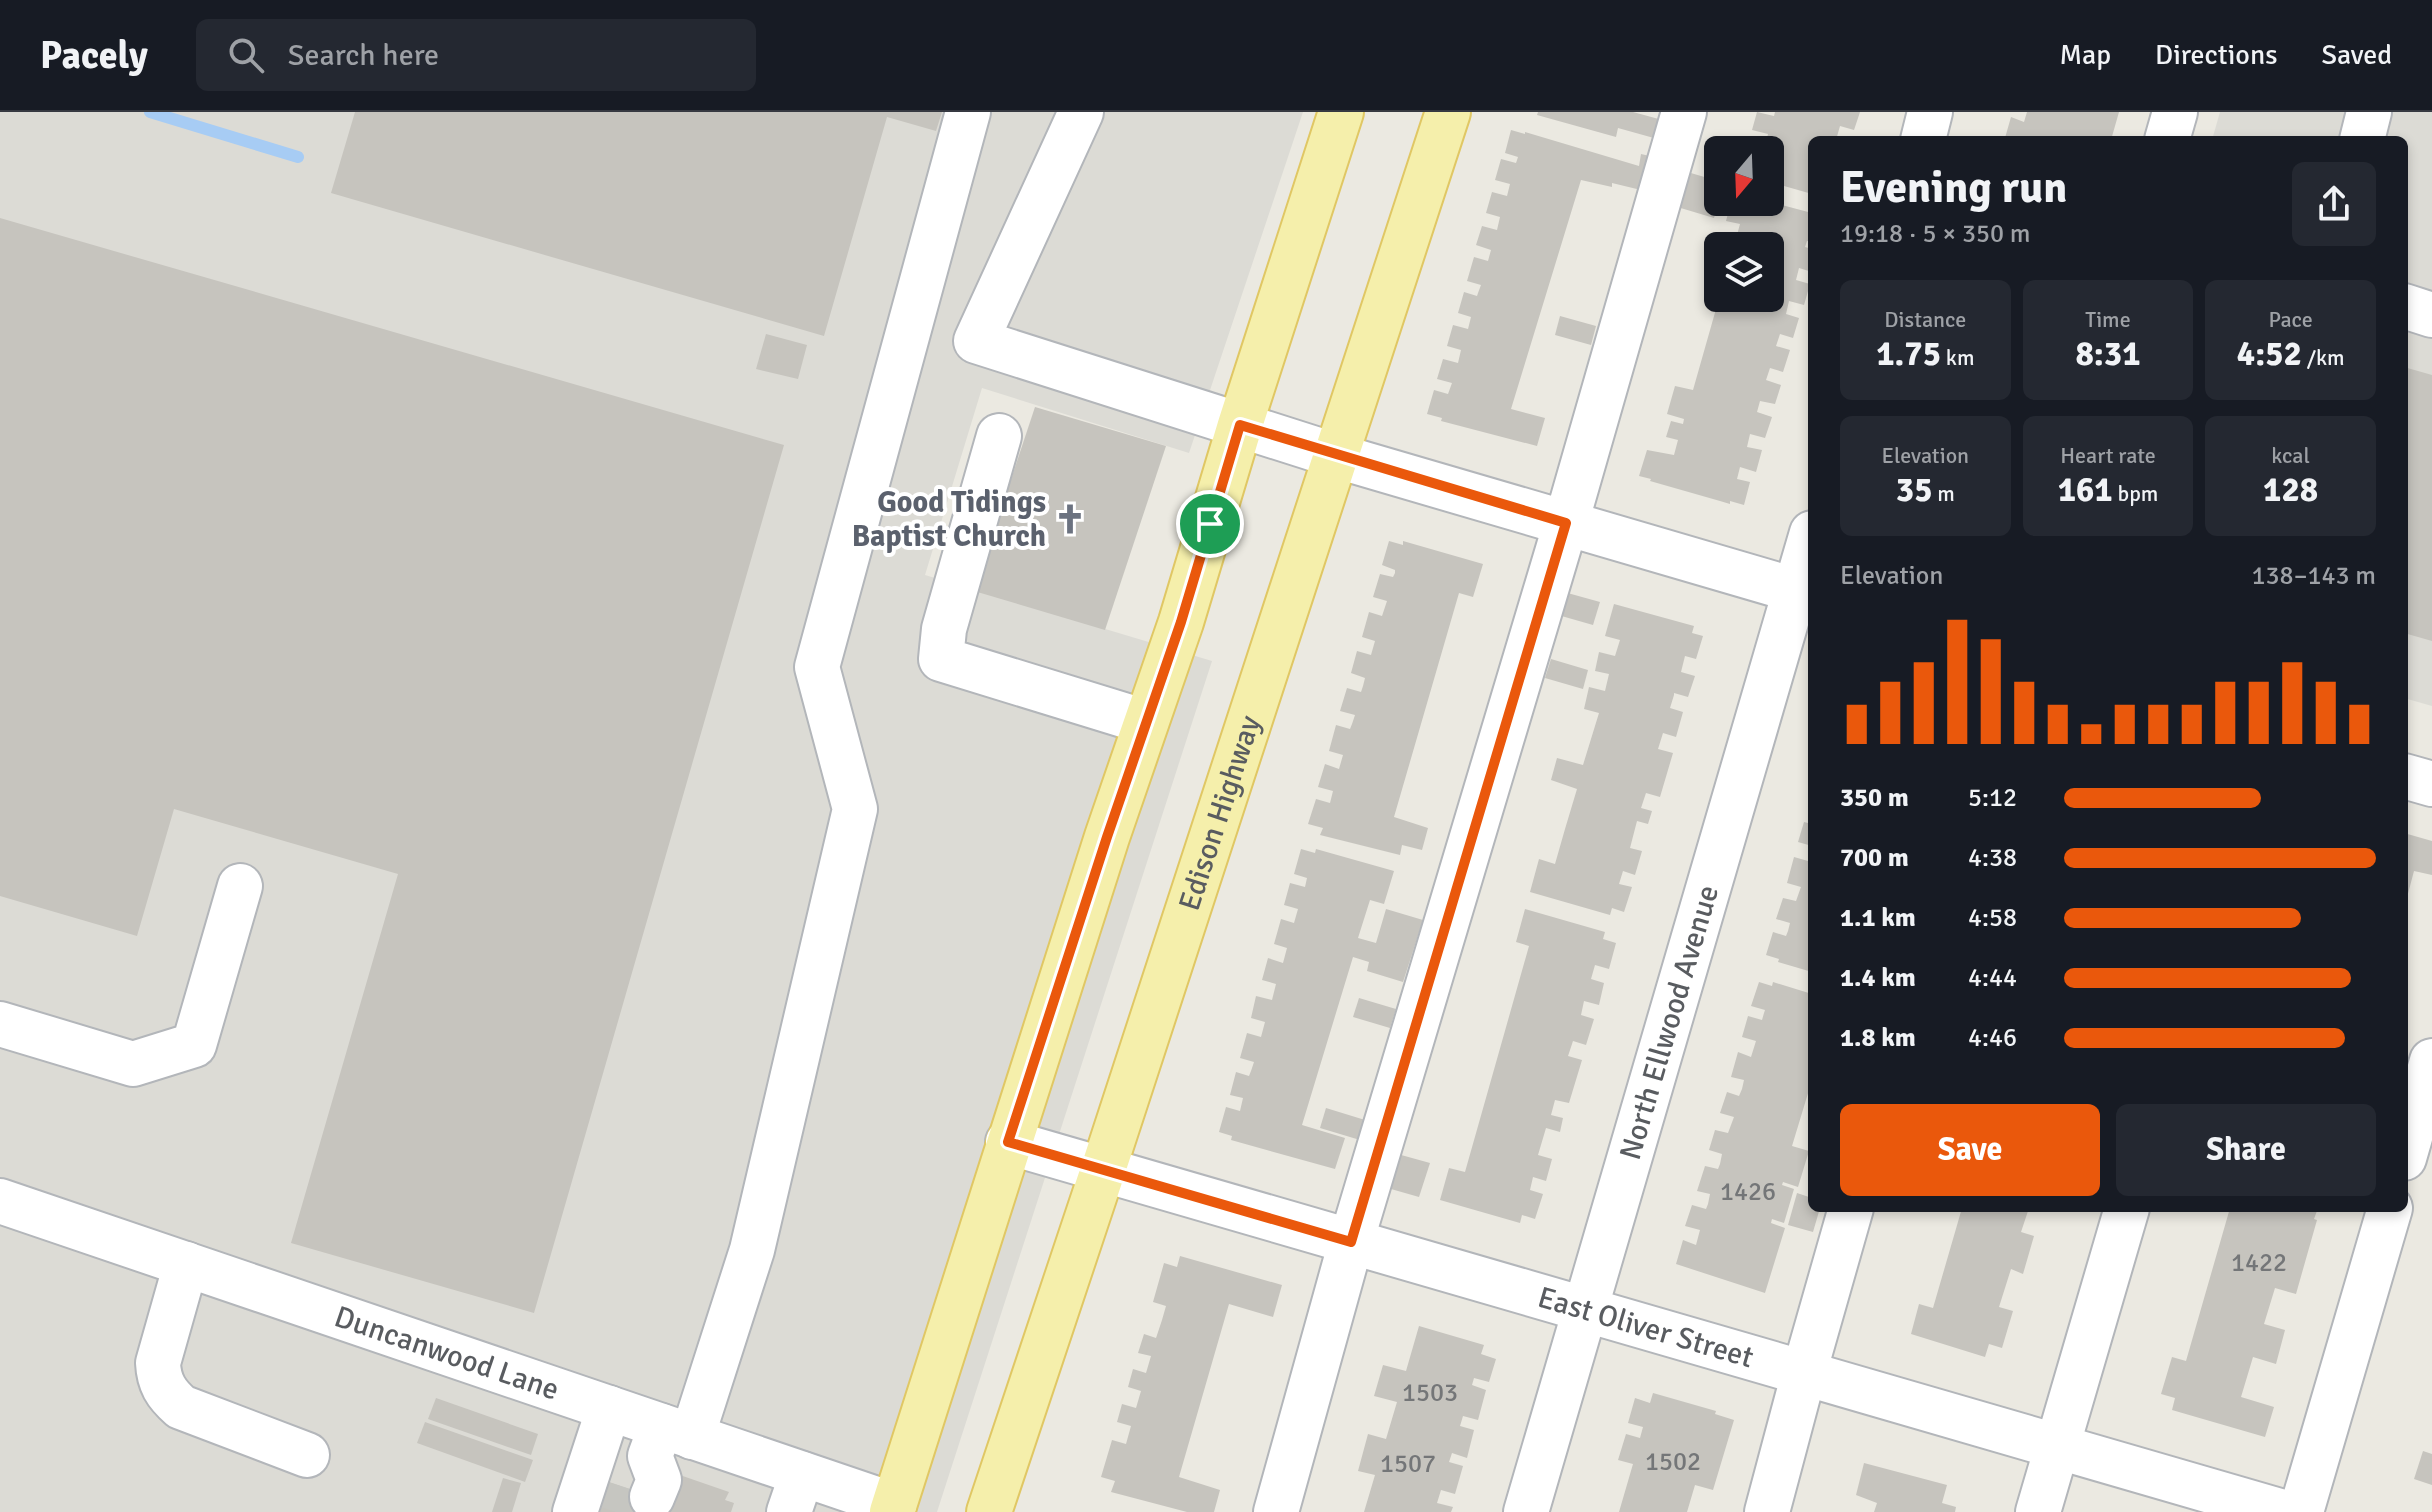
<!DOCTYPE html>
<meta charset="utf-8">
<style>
body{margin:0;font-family:Signika,sans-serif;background:#242831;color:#f1f3f6;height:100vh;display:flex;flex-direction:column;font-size:30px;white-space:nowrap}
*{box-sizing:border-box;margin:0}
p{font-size:26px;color:#9ea1a6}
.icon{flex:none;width:44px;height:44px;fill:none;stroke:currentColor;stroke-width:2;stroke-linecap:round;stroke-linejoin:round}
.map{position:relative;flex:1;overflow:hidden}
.panel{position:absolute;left:1808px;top:24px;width:600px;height:1076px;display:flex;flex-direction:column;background:#171b24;border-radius:12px;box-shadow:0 4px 12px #0003}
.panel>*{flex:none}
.needle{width:52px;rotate:199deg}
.fabs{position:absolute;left:1704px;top:24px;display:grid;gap:16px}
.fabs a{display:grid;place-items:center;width:80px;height:80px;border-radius:12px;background:#171b24;box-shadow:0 4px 12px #0003;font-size:40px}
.pin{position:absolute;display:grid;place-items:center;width:68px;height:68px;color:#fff;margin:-34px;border:4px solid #fff;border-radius:50%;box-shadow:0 2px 8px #0007}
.round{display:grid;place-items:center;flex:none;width:84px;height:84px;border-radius:12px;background:#242831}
.overview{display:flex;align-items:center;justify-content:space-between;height:136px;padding:0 32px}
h1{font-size:44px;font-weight:700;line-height:60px}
.figures{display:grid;grid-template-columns:repeat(3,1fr);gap:12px;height:136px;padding:8px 32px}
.figures div{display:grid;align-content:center;border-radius:12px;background:#242831;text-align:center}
.figures b{font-size:34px;font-weight:700}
.figures small{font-size:22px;font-weight:400}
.figures p{font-size:22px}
.chart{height:224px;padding:16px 32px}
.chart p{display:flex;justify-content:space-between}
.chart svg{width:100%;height:144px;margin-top:8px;stroke:#ea580c;stroke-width:6}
.cta{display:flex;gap:16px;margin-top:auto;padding:16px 32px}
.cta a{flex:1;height:92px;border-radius:12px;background:#ea580c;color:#fff;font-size:32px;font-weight:700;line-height:92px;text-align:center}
.cta a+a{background:#242831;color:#f1f3f6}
ul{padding:0 32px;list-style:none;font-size:26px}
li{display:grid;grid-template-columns:128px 96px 1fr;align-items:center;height:60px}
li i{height:20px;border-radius:10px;background:#ea580c}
header{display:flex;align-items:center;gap:48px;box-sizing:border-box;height:112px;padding:0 40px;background:#171b24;border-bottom:2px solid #363941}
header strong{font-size:38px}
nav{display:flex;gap:44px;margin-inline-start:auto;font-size:28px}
.search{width:560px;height:72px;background:#242831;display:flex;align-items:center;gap:20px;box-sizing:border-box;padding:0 28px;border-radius:12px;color:#9ea1a6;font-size:30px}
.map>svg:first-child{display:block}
.industrial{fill:#dcdbd5}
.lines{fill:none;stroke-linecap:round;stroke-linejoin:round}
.stream{stroke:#a7ccf4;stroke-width:12}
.building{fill:#c6c4be}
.minor-tunnel{stroke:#c6c6c1;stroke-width:44;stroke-dasharray:44 22;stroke-linecap:butt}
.minor-casing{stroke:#b3b6ba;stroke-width:48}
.major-casing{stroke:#e0c764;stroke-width:48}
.minor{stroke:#fff;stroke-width:44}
.major{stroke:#f5efab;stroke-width:44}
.route-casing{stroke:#fff;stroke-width:16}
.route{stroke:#ea580c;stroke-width:10}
.labels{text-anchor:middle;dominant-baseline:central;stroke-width:8;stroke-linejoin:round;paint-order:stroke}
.number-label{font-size:26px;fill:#747678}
.worship-label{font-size:30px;font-weight:bold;fill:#5b616d;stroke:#fff;text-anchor:end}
.street-label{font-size:30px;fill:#595c60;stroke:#fff}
</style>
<header>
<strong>Pacely</strong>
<div class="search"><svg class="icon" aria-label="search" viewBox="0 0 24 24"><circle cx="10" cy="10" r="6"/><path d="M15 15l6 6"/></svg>Search here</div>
<nav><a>Map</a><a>Directions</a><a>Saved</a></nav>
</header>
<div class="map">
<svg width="2432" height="1400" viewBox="0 0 2432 1400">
<rect width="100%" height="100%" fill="#ebe9e1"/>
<g class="industrial">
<polygon points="0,0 1303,0 1189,341 982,276 925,463 1212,549 937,1400 0,1400"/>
<polygon points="2220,0 2432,0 2432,594 2404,586 2404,28 2212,28"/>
</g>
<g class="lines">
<polyline class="stream" points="150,0 298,45"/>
</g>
<g class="building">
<polygon points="355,0 942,0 936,19 887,5 824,224 331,81"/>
<polygon points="1538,0 1633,0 1666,9 1661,28 1618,16 1616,25 1537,3"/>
<polygon points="1757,0 1774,4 1775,0 1860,0 1854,18 1840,14 1836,28 1812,28 1812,82 1770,70 1770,38 1746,38 1748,32 1764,37 1768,22 1752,18"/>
<polygon points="2027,0 2119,0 2111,28 2089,25 2088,28 2013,28 2005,26 2011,5 2024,10"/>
<polygon points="1511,18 1525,22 1525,20 1639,54 1641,42 1654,45 1641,78 1612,71 1612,75 1581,68 1511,297 1545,306 1537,334 1441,309 1442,306 1427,302 1434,278 1448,282 1452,271 1437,267 1443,247 1458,251 1461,238 1447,234 1453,213 1468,217 1471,205 1458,201 1464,180 1477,184 1478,181 1481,173 1467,169 1474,145 1488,149 1491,138 1476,133 1482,114 1497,118 1500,105 1486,101 1492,80 1507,84 1510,72 1495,68 1501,47 1516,51 1518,45 1505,41"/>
<polygon points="1684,59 1718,69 1719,90 1714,106 1674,94"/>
<polygon points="1731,90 1771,90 1812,101 1812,130 1807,129 1805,135 1812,137 1812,160 1799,156 1796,168 1810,172 1804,193 1789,189 1786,202 1799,206 1793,226 1780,222 1776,234 1790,238 1783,260 1770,256 1766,268 1781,273 1775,292 1760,289 1757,300 1772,305 1765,326 1750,322 1747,335 1762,338 1756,360 1740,355 1737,367 1750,370 1744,393 1730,389 1730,392 1720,389 1650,369 1651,367 1639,364 1647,338 1674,343 1678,328 1666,325 1671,309 1683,312 1684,307 1667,302 1675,274 1693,278 1716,197 1705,194 1710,176 1718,178 1718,186 1770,186 1770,134 1734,134 1740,112 1726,109"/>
<polygon points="0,106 784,333 534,1201 291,1131 398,762 174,697 137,824 0,784"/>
<polygon points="1560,204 1596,214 1591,233 1555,223"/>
<polygon points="766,222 807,233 798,267 756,257"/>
<polygon points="2404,255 2432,263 2432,529 2404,521"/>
<polygon points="1035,295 1166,334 1105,518 974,479"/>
<polygon points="1389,429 1403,433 1403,429 1483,452 1473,485 1459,481 1394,705 1428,716 1422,738 1402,733 1400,743 1320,723 1323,716 1308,712 1316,687 1330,691 1333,679 1318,675 1325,652 1339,657 1343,643 1329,639 1336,613 1350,617 1352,612 1355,603 1340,599 1347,576 1361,580 1363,574 1365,566 1351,561 1357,539 1371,543 1375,529 1362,525 1369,500 1382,504 1387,489 1373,485 1380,462 1393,465 1395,461 1395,458 1382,453"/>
<polygon points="1564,480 1600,490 1593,513 1558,503"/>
<polygon points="1614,492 1694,514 1692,521 1703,524 1696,547 1685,544 1681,560 1695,564 1688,585 1674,581 1674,583 1670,596 1683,600 1676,625 1663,621 1658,637 1673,641 1660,685 1646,681 1641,696 1652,699 1648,712 1637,709 1630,736 1642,739 1635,763 1623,759 1619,772 1632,775 1624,800 1612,796 1610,803 1530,780 1539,747 1555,752 1565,717 1577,677 1551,668 1557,646 1583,653 1599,601 1584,597 1589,575 1605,579 1609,562 1595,559 1599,540 1615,544 1620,528 1605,524"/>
<polygon points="1551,547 1588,558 1583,577 1545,566"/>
<polygon points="1804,710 1812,712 1812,734 1798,730"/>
<polygon points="2404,721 2432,729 2432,763 2414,759 2405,793"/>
<polygon points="1301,737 1315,741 1316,737 1394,759 1384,792 1370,788 1358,826 1376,831 1386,797 1423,808 1403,870 1367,859 1369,850 1353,845 1302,1013 1345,1026 1335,1057 1231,1028 1232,1024 1219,1020 1226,995 1240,999 1243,986 1230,983 1236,960 1249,964 1251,959 1254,950 1240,946 1247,921 1261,925 1265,910 1251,906 1256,884 1272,888 1276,872 1262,868 1268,846 1283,851 1287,836 1274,832 1281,807 1294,811 1298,797 1284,793 1290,771 1305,775 1307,766 1294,762"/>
<polygon points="1812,738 1812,860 1778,850 1779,847 1766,843 1773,820 1786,824 1788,819 1790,811 1776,807 1783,786 1796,789 1801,775 1787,771 1794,745 1808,749"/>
<polygon points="1525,797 1605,820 1603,827 1616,831 1609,857 1595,853 1591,867 1604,871 1599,893 1584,889 1581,903 1594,907 1586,933 1573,929 1568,944 1582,948 1569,991 1555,988 1551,1003 1563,1006 1560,1020 1546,1016 1538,1043 1552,1047 1546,1069 1533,1065 1530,1078 1543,1082 1535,1107 1522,1103 1520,1111 1440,1088 1449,1056 1465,1060 1529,834 1516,830"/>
<polygon points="1759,870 1772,874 1773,870 1812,882 1812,968 1792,1034 1809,1039 1798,1075 1783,1070 1782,1073 1794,1077 1784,1111 1772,1107 1771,1111 1785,1116 1765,1181 1676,1152 1683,1128 1696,1133 1700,1118 1685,1114 1692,1093 1706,1097 1708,1092 1710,1082 1697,1079 1705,1054 1718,1057 1720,1052 1722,1042 1709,1038 1715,1018 1728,1021 1734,1005 1720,1001 1727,980 1739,984 1742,977 1744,968 1731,965 1738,940 1751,945 1756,929 1742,925 1748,904 1762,908 1764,901 1765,898 1751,894"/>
<polygon points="1359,886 1396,897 1390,916 1353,905"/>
<polygon points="1326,996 1365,1008 1360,1028 1320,1016"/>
<polygon points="1394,1041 1430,1051 1419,1085 1384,1075"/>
<polygon points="1797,1081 1812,1086 1812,1096 1820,1096 1813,1120 1788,1113"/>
<polygon points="1962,1096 2029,1096 2021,1120 2034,1124 2023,1162 2011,1157 1999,1195 2013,1199 2002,1236 1989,1232 1985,1245 1911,1222 1919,1192 1933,1196"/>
<polygon points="2230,1096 2318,1096 2314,1107 2317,1108 2296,1182 2275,1176 2264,1212 2285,1218 2276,1252 2253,1245 2241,1285 2274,1295 2265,1325 2172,1298 2175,1286 2161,1282 2172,1245 2186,1249"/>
<polygon points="1180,1144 1282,1173 1273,1205 1229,1192 1179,1365 1220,1378 1214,1400 1187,1400 1111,1380 1115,1369 1101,1365 1112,1328 1126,1332 1131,1314 1117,1310 1122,1292 1136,1296 1141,1279 1128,1275 1133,1257 1146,1261 1151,1244 1138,1241 1144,1222 1156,1226 1162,1208 1166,1194 1153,1190 1164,1151 1177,1155"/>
<polygon points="1419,1214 1484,1233 1481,1242 1496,1247 1489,1270 1474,1266 1472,1273 1486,1278 1478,1308 1463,1304 1460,1314 1474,1318 1467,1346 1452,1341 1449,1350 1463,1354 1455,1382 1441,1378 1437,1391 1453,1395 1451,1400 1364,1400 1375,1363 1358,1359 1368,1322 1386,1327 1397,1290 1374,1284 1383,1253 1406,1259"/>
<polygon points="1653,1281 1716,1299 1715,1302 1734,1308 1713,1378 1695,1373 1687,1400 1619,1400 1633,1352 1618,1348 1626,1322 1640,1326 1643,1315 1628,1311 1635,1286 1650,1291"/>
<polygon points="436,1286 538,1322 531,1343 428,1307"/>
<polygon points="425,1310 533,1348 525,1370 417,1331"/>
<polygon points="2423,1339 2432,1342 2432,1373 2414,1367"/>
<polygon points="1864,1351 1947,1373 1942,1391 1956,1395 1955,1400 1874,1400 1877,1391 1856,1383"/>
<polygon points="674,1361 729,1380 725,1388 734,1391 731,1400 600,1400 609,1370 664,1389"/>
<polygon points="503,1366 521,1371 512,1400 492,1400"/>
</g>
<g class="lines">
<polyline class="minor-tunnel" points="616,1400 624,1375"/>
<g class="minor-casing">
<g id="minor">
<polyline points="1081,0 976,229 1337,344 1812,483"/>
<polyline points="1923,28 1930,0"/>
<polyline points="2167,28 2175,0"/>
<polyline points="2362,28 2369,0"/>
<polyline points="2404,194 2432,203"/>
<polyline points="999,324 944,517 941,547 1146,610"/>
<polyline points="2404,664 2432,672"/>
<polyline points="0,912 133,952 194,933 240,774"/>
<path id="s1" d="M 1008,1030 L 2283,1400"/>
<polyline points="2404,1046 2432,949"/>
<path id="s2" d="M 0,1089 L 894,1393"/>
<path d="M 186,1152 L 158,1251 C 159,1271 166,1282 181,1295 L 307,1343"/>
<polyline points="692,1325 752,1138 855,697 817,555 968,0"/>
<polyline points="652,1385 659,1368 650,1344 661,1314"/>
<polyline points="575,1400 609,1296"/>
<polyline points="789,1400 802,1362"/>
<polyline points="1276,1400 1351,1130 1566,411 1684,0"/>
<path id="s3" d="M 1526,1400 L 1812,421"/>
<polyline points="1767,1400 1804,1261 1851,1096"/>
<polyline points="2038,1400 2127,1096"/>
<polyline points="2301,1400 2390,1096"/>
</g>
</g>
<g class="major-casing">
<g id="major">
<polyline points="892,1400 1107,725 1181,510 1240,313 1341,0"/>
<path id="s4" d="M 989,1400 L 1103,1058 L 1448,0"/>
</g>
</g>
<use href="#minor" class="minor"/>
<use href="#major" class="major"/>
</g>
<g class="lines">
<g class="route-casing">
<polygon id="route" points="1240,313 1566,411 1351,1130 1008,1030 1107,725 1181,510"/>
</g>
<use href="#route" class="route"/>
</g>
<defs>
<g id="church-bare" transform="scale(2.4)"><path d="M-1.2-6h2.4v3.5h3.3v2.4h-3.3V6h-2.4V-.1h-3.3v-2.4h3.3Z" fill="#6b7280" stroke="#fff" stroke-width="2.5" paint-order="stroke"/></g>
</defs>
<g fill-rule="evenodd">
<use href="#church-bare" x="1070" y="407"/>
</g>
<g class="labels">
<g class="number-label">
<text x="1748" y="1080">1426</text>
<text x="2259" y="1151">1422</text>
<text x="1430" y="1281">1503</text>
<text x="1673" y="1350">1502</text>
<text x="1408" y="1352">1507</text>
</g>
<g class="worship-label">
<text x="1046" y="390">Good Tidings<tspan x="1046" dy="34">Baptist Church</tspan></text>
</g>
<g class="street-label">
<text stroke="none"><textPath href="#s4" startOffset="736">Edison Highway</textPath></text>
<text stroke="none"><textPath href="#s3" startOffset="510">North Ellwood Avenue</textPath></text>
<text stroke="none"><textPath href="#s1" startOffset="664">East Oliver Street</textPath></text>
<text stroke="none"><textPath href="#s2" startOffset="472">Duncanwood Lane</textPath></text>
</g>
</g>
</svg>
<div class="fabs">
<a><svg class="needle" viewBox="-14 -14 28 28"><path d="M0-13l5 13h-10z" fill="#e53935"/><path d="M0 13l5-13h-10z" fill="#9ea1a6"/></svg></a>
<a><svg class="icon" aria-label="layers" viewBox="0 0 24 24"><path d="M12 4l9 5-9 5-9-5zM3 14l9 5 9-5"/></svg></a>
</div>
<div class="pin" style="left:1210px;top:412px;background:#1e9e55"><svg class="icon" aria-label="arrive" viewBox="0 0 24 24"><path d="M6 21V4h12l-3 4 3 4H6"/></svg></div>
<section class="panel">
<div class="overview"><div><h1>Evening run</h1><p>19:18 · 5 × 350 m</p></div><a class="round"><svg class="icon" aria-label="share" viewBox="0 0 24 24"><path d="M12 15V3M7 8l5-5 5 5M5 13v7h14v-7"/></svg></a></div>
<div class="figures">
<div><p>Distance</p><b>1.75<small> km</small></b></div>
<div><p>Time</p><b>8:31</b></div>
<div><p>Pace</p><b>4:52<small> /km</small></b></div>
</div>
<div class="figures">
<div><p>Elevation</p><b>35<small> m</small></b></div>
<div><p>Heart rate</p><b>161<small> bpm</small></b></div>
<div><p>kcal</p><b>128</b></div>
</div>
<div class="chart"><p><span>Elevation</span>138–143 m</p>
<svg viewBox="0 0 160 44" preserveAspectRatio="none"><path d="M5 44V32M15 44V25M25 44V19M35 44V6M45 44V12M55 44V25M65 44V32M75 44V38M85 44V32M95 44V32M105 44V32M115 44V25M125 44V25M135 44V19M145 44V25M155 44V32"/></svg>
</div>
<ul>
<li><b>350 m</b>5:12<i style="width:63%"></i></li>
<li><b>700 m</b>4:38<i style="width:100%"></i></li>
<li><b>1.1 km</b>4:58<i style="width:76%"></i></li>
<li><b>1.4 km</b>4:44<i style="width:92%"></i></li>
<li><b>1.8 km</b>4:46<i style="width:90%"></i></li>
</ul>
<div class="cta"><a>Save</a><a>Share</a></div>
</section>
</div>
